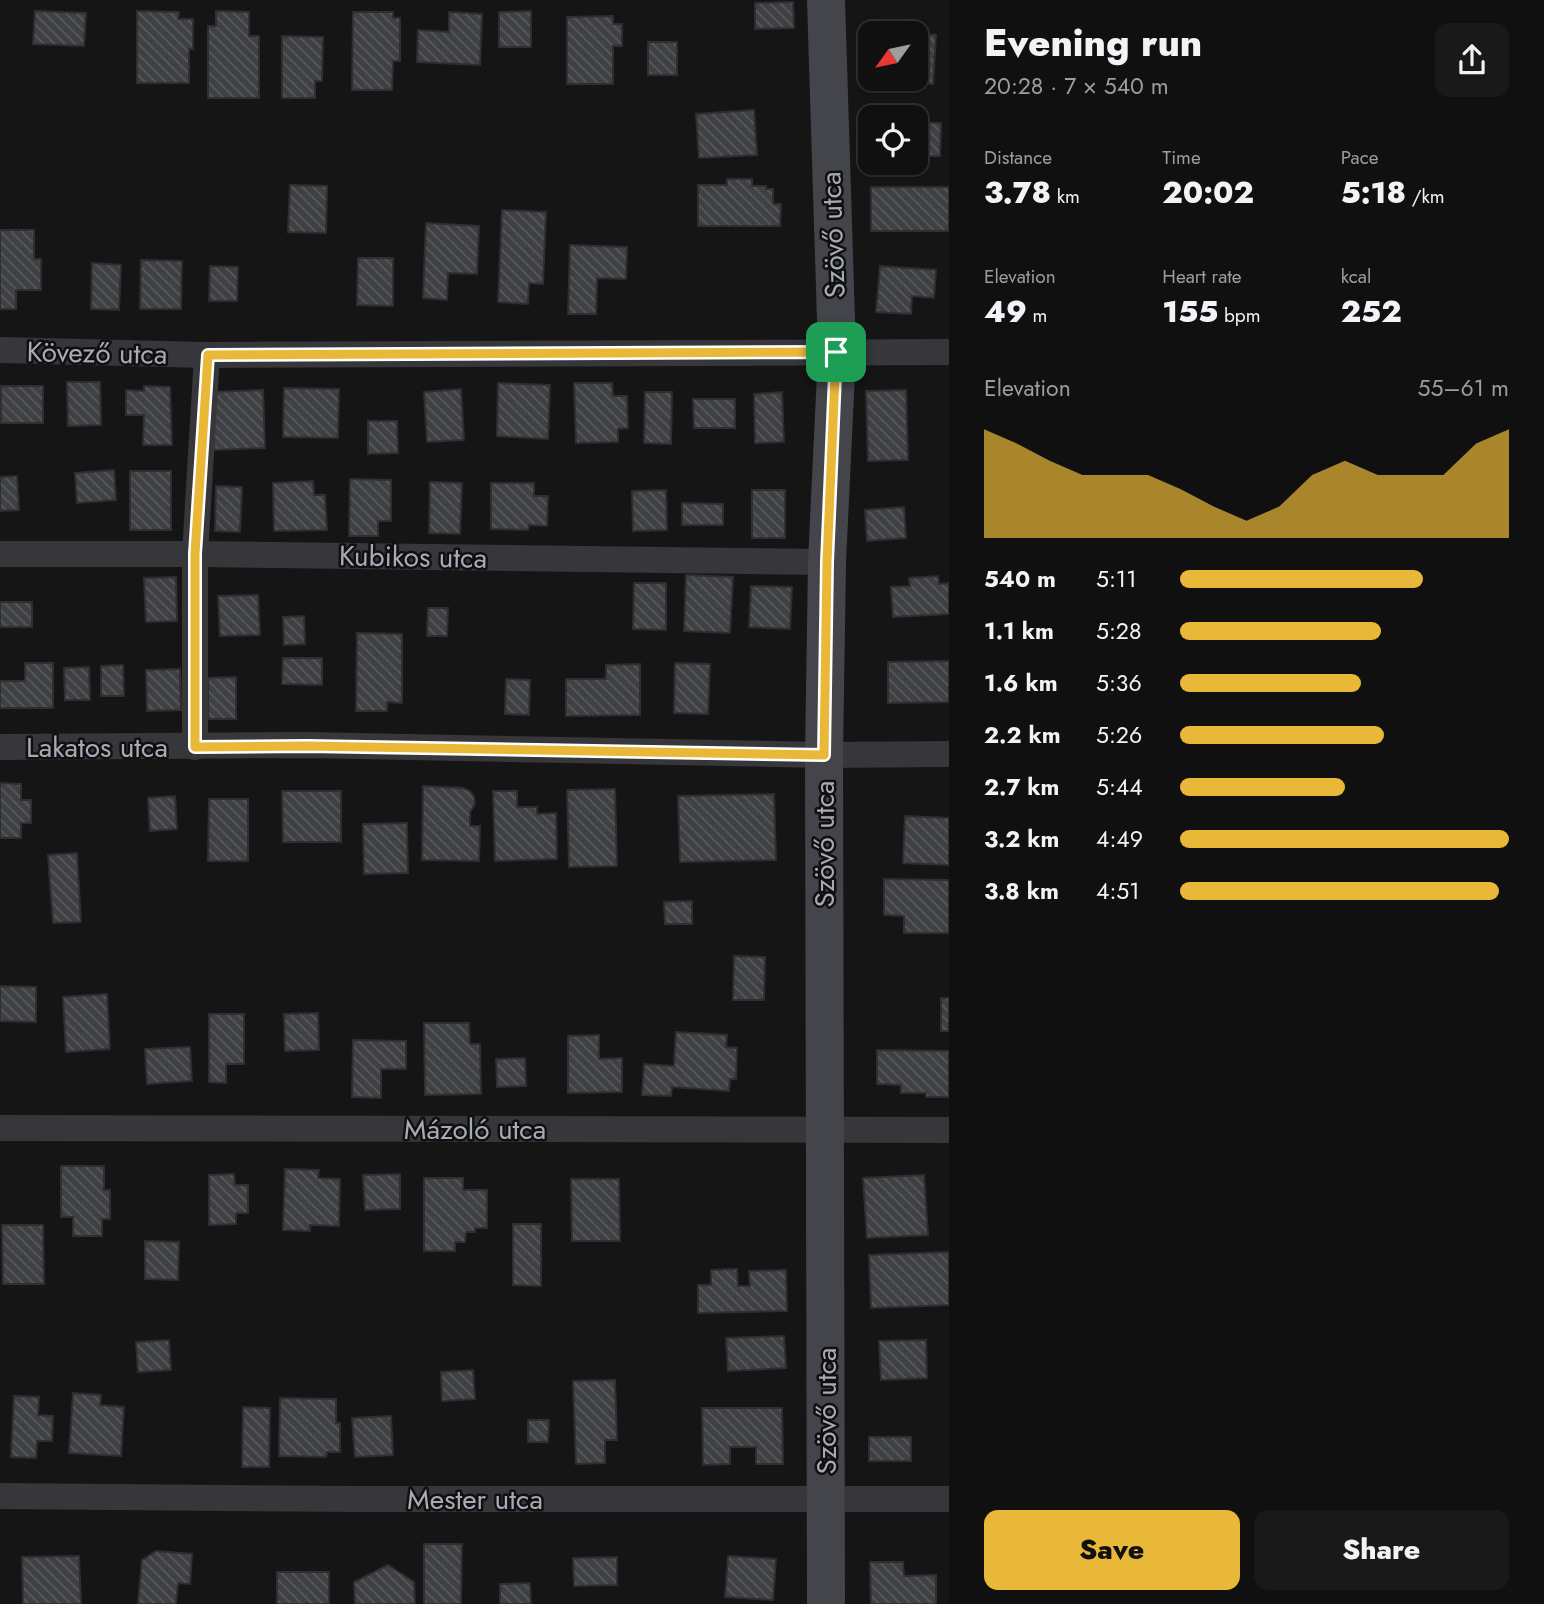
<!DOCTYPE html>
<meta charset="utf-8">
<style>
body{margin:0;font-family:Jost,sans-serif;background:#191919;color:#f1f3f6;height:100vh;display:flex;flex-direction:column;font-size:26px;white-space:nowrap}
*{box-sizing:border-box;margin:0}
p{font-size:23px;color:#9c9d9f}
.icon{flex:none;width:38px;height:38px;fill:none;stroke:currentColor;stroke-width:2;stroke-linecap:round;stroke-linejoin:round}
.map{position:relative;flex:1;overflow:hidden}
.panel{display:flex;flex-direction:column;background:#101010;width:595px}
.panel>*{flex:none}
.needle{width:46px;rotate:237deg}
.controls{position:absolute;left:858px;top:21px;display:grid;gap:14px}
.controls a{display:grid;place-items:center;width:70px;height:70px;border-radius:14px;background:#101010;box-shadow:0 2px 5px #0004,0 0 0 2px #303030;font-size:35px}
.pin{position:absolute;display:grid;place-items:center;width:60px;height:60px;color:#fff;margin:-30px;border-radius:14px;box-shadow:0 4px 10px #0006}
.round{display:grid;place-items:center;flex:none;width:74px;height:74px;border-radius:14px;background:#191919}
.headline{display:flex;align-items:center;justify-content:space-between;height:119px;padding:0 35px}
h1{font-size:38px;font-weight:800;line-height:52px}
.metrics{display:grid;grid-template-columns:repeat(3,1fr);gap:10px;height:119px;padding:7px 35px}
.metrics div{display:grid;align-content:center}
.metrics b{font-size:30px;font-weight:800}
.metrics small{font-size:19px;font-weight:400}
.metrics p{font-size:19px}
.chart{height:196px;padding:14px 35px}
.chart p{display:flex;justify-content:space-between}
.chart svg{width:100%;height:126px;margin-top:7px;fill:#eab839;opacity:.7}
.action{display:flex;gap:14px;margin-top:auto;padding:14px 35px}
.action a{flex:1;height:80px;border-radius:14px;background:#eab839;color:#111;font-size:28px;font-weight:800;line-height:80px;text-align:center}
.action a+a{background:#191919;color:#f1f3f6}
ul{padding:0 35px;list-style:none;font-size:23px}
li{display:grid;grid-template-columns:112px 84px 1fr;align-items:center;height:52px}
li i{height:18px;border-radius:9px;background:#eab839}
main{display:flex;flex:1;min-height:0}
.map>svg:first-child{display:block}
.building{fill:url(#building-back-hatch);stroke:#2f2f32;stroke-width:2}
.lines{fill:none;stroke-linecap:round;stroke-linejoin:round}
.street{stroke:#36363b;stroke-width:26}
.secondary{stroke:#44454b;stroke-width:38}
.route-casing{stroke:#fff;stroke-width:14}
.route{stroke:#eab839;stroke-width:9}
.labels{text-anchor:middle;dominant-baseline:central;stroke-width:5;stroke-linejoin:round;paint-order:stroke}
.street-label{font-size:28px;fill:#a7abb6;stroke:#101011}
</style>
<main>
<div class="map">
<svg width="949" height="1604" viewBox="0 0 949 1604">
<defs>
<pattern id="building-back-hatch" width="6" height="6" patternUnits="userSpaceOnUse" patternTransform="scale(1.75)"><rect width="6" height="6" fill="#3f4043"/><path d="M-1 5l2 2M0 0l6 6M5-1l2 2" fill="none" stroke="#58595c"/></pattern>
</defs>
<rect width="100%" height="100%" fill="#151516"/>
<g class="building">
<polygon points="793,2 794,28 755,29 755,3"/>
<polygon points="35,11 86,13 84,46 33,44"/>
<polygon points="137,11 179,12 178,19 193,19 193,49 189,49 189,83 137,83"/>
<polygon points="216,11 249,12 249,36 259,36 259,98 208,98 208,26 216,26"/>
<polygon points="531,11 531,47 499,47 499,12"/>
<polygon points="353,12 393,12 393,18 400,18 400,61 393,61 392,90 352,90"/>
<polygon points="449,12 482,14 480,65 417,62 418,30 449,32"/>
<polygon points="613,16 613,24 622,24 622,46 613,46 613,84 567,84 567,17"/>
<polygon points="915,34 936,35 933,84 874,81 874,79 915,79"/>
<polygon points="282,36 323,37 322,81 315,81 315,98 282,98"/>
<rect x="648" y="42" width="29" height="33"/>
<polygon points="754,110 757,155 699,158 696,114"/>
<polygon points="915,122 941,123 940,156 915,156"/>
<polygon points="727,179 752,179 752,186 766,186 766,189 773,189 773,204 781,204 780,226 698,226 698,185 727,185"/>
<polygon points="290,185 327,186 326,233 288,232"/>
<rect x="871" y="187" width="78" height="44"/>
<polygon points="502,210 546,212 543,284 529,283 528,304 498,302"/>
<polygon points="426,223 479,226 477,274 448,273 447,300 423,298"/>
<polygon points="0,230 34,230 34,259 41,259 41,290 16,290 16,309 0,309"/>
<polygon points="570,245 627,247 626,279 597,278 596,314 568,314"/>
<polygon points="358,258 393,258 393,306 357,305"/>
<polygon points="141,260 182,261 181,309 140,309"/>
<polygon points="92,263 121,265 119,310 91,309"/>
<polygon points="210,266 238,267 237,301 209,301"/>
<polygon points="880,266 936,270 934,298 912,296 911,314 876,312"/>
<polygon points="67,382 100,382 101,425 68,426"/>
<polygon points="498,383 550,385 548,439 497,436"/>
<polygon points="574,383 612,383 613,396 627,396 628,428 618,429 618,442 576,443"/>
<rect x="1" y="386" width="42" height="37"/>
<polygon points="144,386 170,387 172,445 143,445 144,415 126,415 126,390 144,391"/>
<polygon points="284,388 339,389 338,438 283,437"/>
<polygon points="461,389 464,440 427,442 424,392"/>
<polygon points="263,390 265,448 214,450 212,392"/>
<polygon points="906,390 908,460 868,461 866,391"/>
<polygon points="645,392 672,392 671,444 644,443"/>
<polygon points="782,392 784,442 755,443 754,394"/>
<polygon points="693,399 735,399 735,428 694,428"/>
<polygon points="368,421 397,421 398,453 368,454"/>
<polygon points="114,470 116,500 77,503 75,473"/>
<rect x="130" y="471" width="41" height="59"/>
<polygon points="17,476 19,510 0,511 0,477"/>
<polygon points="350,479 391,480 391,521 378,521 378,536 349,536"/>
<polygon points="313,481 314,495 325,495 327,530 274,531 273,483"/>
<polygon points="430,482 462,483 460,534 429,533"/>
<polygon points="491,483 534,483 534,496 548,496 547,526 529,525 528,530 491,529"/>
<polygon points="216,486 242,487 240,532 215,531"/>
<polygon points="666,490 667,530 633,531 632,491"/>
<rect x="752" y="490" width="33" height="48"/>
<polygon points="682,503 723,504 723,525 682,525"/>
<polygon points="904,507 906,538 867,541 865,510"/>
<polygon points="686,575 733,577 730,633 684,631"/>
<polygon points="938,576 939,584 949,583 949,614 893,617 891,587 910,586 909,578"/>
<polygon points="176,577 177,621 146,622 144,578"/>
<polygon points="634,583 666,583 666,630 633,629"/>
<polygon points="751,586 792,587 790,629 749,627"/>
<polygon points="258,595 260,635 220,636 218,596"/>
<rect x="0" y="602" width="32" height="25"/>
<polygon points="428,608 448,608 447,636 427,636"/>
<polygon points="304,616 305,644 284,645 283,617"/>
<polygon points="357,633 402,634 402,703 387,702 387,711 356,711"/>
<polygon points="283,658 322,658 322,685 282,684"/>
<polygon points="949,661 949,702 888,703 888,662"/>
<polygon points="25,663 53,663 53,708 0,708 0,681 25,681"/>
<polygon points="675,663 710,664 708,714 674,713"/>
<polygon points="640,664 640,715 566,716 566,679 606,679 606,665"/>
<polygon points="123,665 124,696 101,696 101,666"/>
<polygon points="89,667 90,700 65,700 64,668"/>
<polygon points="180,669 181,710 147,711 146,670"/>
<polygon points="236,677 236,719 208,719 208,678"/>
<polygon points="506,679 530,680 529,715 505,714"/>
<polygon points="0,783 21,784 21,800 31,800 31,823 21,823 21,838 0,838"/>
<polygon points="423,786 463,788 470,791 474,797 475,804 470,812 470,826 480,826 479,861 422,860"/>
<polygon points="615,789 617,866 569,867 567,790"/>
<polygon points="282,791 341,791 341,842 283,842"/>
<polygon points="493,791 517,791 517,807 537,807 537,814 556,813 557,859 495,861"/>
<polygon points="774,794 776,860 680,862 678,796"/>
<polygon points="175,796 177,829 150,831 148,798"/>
<polygon points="209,799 248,799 248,861 208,861"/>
<polygon points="905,816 949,818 949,865 903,863"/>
<polygon points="407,823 408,873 364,874 363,824"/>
<polygon points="77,853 81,922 53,923 48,855"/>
<polygon points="884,879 949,880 949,933 904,933 904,916 884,915"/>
<polygon points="692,901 692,924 665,924 664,902"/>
<polygon points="734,956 765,957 764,1000 733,1000"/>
<polygon points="0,986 36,987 36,1022 0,1021"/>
<polygon points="107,994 110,1049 66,1052 63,997"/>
<rect x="941" y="998" width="8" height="33"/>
<polygon points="318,1013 319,1050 285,1051 284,1014"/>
<polygon points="209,1014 244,1014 244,1064 226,1064 226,1083 209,1082"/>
<polygon points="424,1023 469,1023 470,1044 480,1044 481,1094 425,1095"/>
<polygon points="676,1032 727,1035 726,1047 737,1048 736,1079 730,1079 729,1091 672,1087 671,1096 642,1095 644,1064 674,1066"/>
<polygon points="599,1035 599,1059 622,1058 622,1092 568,1093 568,1036"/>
<polygon points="353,1040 406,1041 406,1069 381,1069 381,1098 352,1097"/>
<polygon points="190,1047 192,1081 147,1084 145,1049"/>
<polygon points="877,1050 949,1051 949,1097 926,1097 926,1093 901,1093 901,1085 877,1084"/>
<polygon points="525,1058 526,1086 497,1087 496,1059"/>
<polygon points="61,1166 104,1166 104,1190 110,1190 110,1219 102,1219 102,1236 73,1236 73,1217 61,1217"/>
<polygon points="285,1169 319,1170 318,1178 340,1179 339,1226 310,1225 310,1231 283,1230"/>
<polygon points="234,1174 235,1185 248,1185 248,1213 236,1213 236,1224 209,1225 209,1175"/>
<polygon points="400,1174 400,1209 365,1210 363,1175"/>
<polygon points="924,1175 928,1235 867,1238 863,1178"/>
<polygon points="424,1178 463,1178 463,1190 487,1190 487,1228 475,1228 475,1232 466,1232 465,1242 455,1242 455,1251 424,1251"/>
<polygon points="571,1179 619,1179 620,1241 572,1241"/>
<polygon points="513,1224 541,1224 541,1286 513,1285"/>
<polygon points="2,1225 43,1225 44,1284 3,1284"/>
<polygon points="145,1241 179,1242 178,1280 145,1279"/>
<polygon points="949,1252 949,1305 871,1308 869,1255"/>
<polygon points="737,1269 738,1286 750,1286 749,1271 786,1270 787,1311 698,1313 698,1285 711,1285 711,1270"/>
<polygon points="784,1336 786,1368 728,1371 726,1338"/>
<polygon points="169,1340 171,1370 138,1372 136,1342"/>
<polygon points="926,1340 927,1378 881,1380 879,1341"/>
<polygon points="473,1370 475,1399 442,1401 441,1372"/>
<polygon points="615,1380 617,1440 605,1440 605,1463 576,1464 573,1381"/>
<polygon points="73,1393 101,1395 100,1405 124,1407 121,1456 69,1453"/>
<polygon points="14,1396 39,1397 38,1415 53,1416 52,1441 37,1441 36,1458 11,1457"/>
<polygon points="280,1398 336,1399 336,1423 340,1423 340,1452 327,1452 326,1457 279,1456"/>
<polygon points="243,1407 270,1408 269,1467 242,1467"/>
<polygon points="702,1408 782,1408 783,1464 756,1464 756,1447 730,1447 730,1464 703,1465"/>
<polygon points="391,1416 393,1455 355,1457 352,1418"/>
<polygon points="528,1420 549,1420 548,1442 528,1442"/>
<rect x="869" y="1437" width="42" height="24"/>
<polygon points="424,1544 462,1544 461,1604 424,1604"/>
<polygon points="156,1551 192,1554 190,1584 178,1583 176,1604 138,1604 142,1560"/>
<polygon points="79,1556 81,1604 23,1604 22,1557"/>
<polygon points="728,1556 776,1559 773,1600 725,1597"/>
<polygon points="617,1557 617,1585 574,1586 573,1558"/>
<polygon points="870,1562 903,1562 904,1576 936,1575 936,1604 871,1604"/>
<polygon points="388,1565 414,1582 415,1604 355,1604 354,1582"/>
<rect x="277" y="1572" width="52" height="32"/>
<polygon points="530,1583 531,1604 500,1604 500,1584"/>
</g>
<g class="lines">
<g class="street">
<polyline points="0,350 207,355 949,352"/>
<polyline points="0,554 195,554 827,562"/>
<polyline points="0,747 307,745 824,755 949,754"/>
<polyline points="195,747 195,554 207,355"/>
<polyline points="0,1128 949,1130"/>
<polyline points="0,1496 358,1499 949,1499"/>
</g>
<polyline class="secondary" points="826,1604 824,755 827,562 837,352 826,0"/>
</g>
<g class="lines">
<g class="route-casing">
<polygon id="route" points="836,352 827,562 824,755 307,746 195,747 195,554 208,355"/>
</g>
<use href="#route" class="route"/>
</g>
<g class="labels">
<g class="street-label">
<text transform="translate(833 235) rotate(-92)">Szövő utca</text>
<text transform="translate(97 353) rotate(1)">Kövező utca</text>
<text transform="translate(413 557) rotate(1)">Kubikos utca</text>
<text x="97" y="747">Lakatos utca</text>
<text transform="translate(824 844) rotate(-90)">Szövő utca</text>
<text x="475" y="1129">Mázoló utca</text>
<text transform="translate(826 1411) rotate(-90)">Szövő utca</text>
<text x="475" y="1499">Mester utca</text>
</g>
</g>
</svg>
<div class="controls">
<a><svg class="needle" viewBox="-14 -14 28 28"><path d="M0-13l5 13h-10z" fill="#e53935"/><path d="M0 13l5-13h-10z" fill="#9c9d9f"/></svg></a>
<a><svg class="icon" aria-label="locate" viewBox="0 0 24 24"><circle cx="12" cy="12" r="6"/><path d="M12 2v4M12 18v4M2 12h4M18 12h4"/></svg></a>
</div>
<div class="pin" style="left:836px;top:352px;background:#1e9e55"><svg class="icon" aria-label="arrive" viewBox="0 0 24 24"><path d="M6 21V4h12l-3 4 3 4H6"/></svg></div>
</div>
<section class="panel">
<div class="headline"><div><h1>Evening run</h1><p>20:28 · 7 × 540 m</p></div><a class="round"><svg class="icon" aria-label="share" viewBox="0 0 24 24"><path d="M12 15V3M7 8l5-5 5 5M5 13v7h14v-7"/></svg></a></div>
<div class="metrics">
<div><p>Distance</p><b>3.78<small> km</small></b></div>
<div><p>Time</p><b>20:02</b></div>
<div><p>Pace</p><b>5:18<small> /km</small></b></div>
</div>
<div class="metrics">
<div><p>Elevation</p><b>49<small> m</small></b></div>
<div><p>Heart rate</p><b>155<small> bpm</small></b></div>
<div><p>kcal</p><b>252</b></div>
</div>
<div class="chart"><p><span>Elevation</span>55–61 m</p>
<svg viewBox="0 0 160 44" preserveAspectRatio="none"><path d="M0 44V6L10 11L20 17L30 22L40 22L50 22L60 27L70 33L80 38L90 33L100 22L110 17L120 22L130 22L140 22L150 11L160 6V44z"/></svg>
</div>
<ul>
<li><b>540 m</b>5:11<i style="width:74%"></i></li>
<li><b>1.1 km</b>5:28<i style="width:61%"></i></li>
<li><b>1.6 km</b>5:36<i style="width:55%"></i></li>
<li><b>2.2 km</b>5:26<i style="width:62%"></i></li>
<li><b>2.7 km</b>5:44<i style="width:50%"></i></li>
<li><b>3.2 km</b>4:49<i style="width:100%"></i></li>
<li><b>3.8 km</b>4:51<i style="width:97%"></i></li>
</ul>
<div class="action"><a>Save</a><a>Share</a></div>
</section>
</main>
